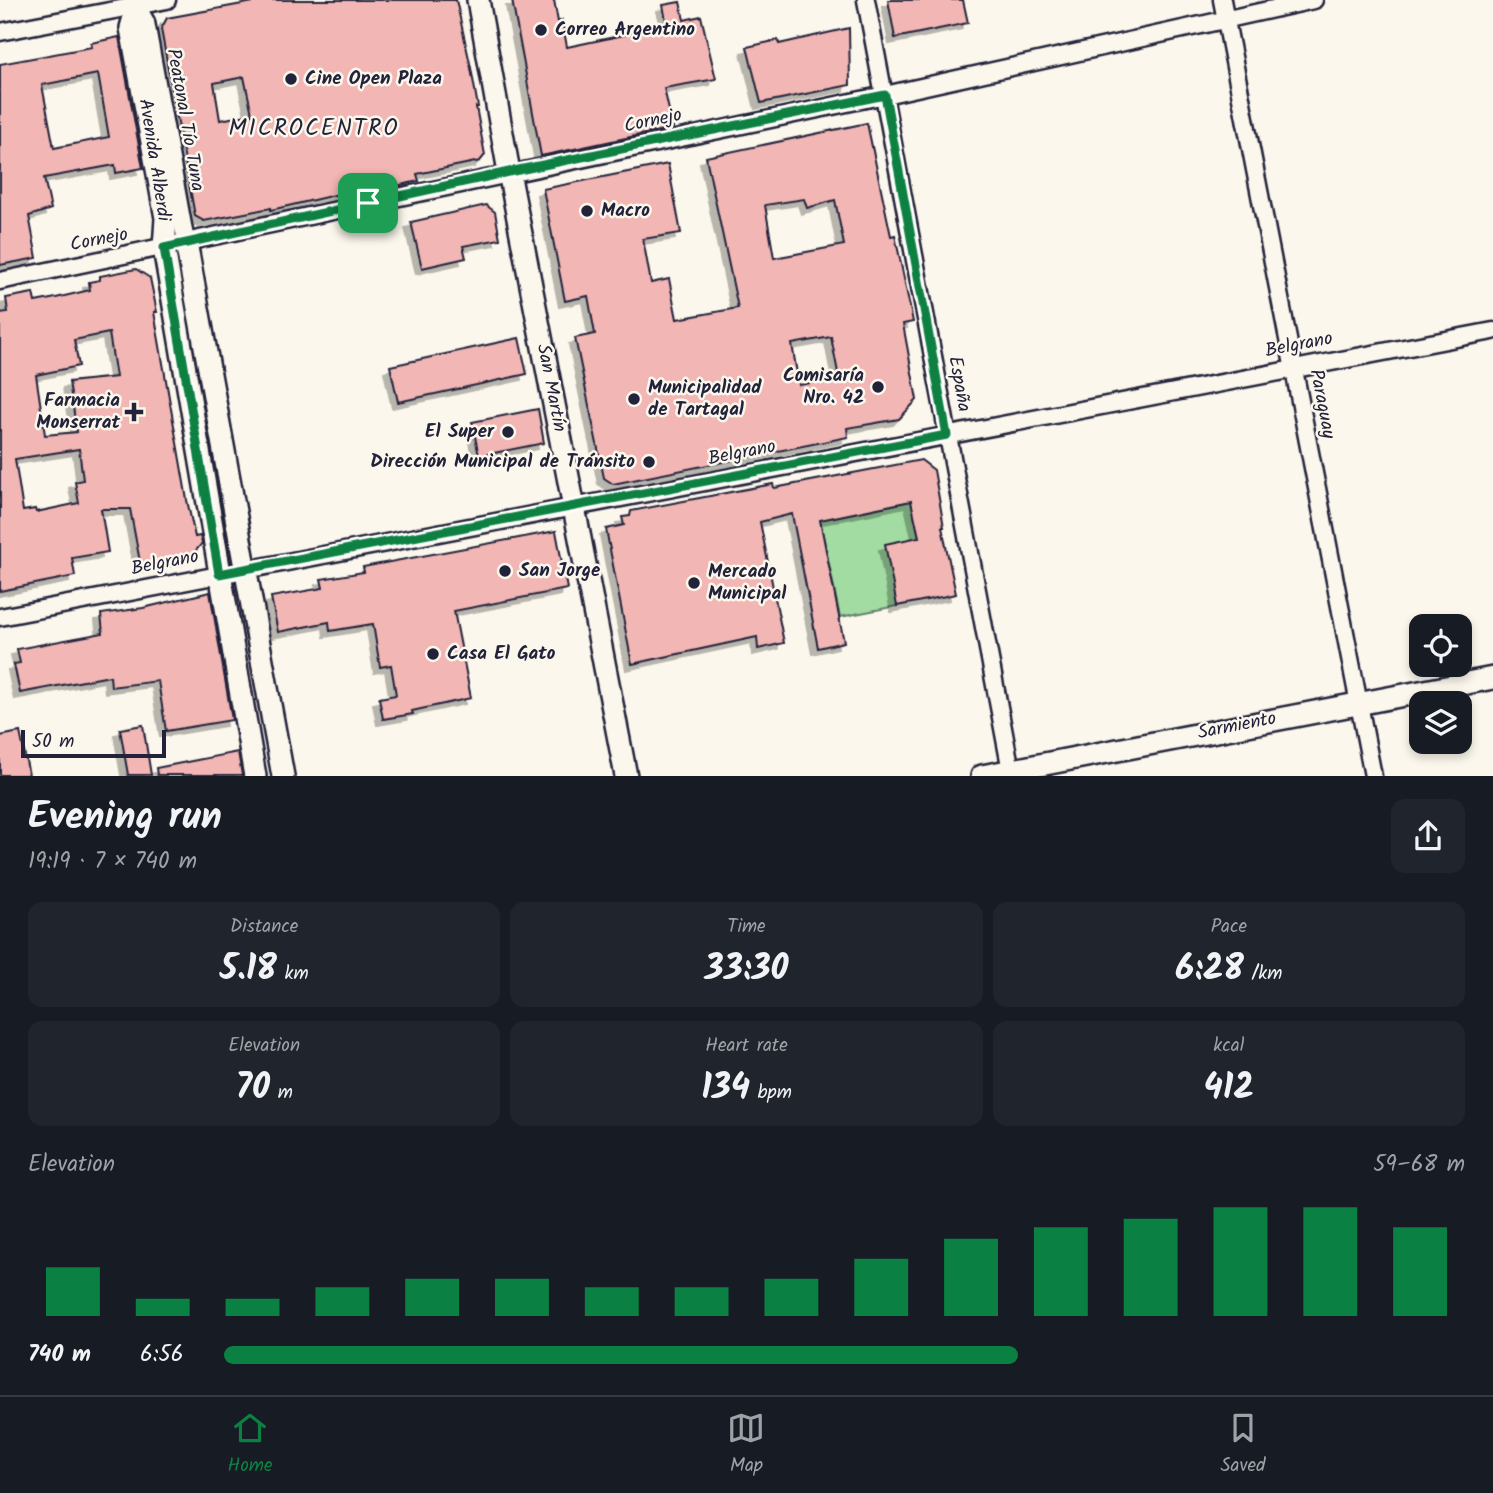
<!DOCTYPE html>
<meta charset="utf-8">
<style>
body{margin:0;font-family:Kalam,sans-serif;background:#20242c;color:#f1f3f6;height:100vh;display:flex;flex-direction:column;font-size:26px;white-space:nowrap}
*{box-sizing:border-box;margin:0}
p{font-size:23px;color:#9ea1a6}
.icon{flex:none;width:38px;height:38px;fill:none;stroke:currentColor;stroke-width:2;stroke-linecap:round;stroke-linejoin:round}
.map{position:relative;height:776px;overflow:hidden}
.panel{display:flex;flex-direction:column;background:#171b24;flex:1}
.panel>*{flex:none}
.buttons{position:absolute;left:1409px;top:614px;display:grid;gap:14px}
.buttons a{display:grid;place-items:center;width:63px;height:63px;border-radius:14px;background:#171b24;box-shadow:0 4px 10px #0003;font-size:35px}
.scale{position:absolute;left:21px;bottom:18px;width:145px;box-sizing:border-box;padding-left:7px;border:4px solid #22223b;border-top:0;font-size:19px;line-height:24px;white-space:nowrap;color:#22223b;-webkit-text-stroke:5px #fbf7ec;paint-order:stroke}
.pin{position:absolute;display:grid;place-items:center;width:60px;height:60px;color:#fff;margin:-30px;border-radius:14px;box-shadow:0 4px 10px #0006}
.round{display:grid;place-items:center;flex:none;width:74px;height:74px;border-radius:14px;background:#20242c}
.headline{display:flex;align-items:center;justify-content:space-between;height:119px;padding:0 28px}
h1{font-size:38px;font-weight:600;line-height:52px}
.stats{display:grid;grid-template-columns:repeat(3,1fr);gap:10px;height:119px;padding:7px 28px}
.stats div{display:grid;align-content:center;border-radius:14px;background:#20242c;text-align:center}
.stats b{font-size:35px;font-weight:600}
.stats small{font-size:19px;font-weight:400}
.stats p{font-size:19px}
.chart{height:196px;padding:14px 28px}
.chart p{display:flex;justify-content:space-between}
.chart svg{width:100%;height:126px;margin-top:7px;stroke:#0b8043;stroke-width:6}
ul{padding:0 28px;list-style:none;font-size:23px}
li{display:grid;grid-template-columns:112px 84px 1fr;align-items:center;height:52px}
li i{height:18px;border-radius:9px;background:#0b8043}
.dock{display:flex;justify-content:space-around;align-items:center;height:98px;border-top:2px solid #363941;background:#171b24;font-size:19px;color:#9ea1a6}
.dock a{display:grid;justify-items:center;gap:4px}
.dock .current{color:#0b8043}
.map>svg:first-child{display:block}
.green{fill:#a2dca2;stroke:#627f6e;stroke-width:2}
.building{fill:#f2b6b4;stroke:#22223b;stroke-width:2;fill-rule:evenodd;filter:url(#shadow)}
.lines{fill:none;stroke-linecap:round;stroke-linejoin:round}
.street-casing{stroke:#22223b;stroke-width:21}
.secondary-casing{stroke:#22223b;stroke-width:26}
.street{stroke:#fbf7ec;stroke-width:16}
.secondary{stroke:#fbf7ec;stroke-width:21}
.route-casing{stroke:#fff;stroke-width:14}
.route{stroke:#0b8043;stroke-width:9}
.poi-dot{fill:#22223b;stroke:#fbf7ec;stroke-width:2.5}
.labels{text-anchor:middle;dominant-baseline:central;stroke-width:5;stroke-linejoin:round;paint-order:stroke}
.poi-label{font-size:19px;font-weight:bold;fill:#22223b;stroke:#fbf7ec;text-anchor:start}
.street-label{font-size:19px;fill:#22223b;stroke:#fbf7ec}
.quarter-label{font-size:23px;letter-spacing:2px;fill:#22223b;stroke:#fbf7ec}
</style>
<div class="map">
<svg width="1493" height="776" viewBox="0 0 1493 776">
<defs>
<filter id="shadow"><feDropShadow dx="-6" dy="6" stdDeviation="0" flood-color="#0004"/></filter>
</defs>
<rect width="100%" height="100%" fill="#fbf7ec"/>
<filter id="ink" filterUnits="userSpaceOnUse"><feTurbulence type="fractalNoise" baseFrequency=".0143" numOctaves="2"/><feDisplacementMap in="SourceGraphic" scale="14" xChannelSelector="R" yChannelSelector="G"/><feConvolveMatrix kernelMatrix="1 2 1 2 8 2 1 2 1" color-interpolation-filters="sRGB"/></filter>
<g filter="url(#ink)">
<polygon class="green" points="911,501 919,537 897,606 840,617 820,520"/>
<g class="building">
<path d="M 264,0 L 456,0 L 471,68 L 478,107 L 476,107 L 485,155 L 480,161 L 417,174 L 419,181 L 391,187 L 390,182 L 271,210 L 271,208 L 204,221 L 195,216 L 161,29 L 167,18 ZM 244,77 L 252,114 L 220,120 L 214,83 Z"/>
<polygon points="512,0 554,0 558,22 562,20 567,47 667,26 663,5 680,2 684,20 701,16 716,79 664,88 673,128 541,156"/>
<polygon points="888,0 963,0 968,23 895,38"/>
<polygon points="849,28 850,85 761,103 747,47 778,40 779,44"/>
<path d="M 119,37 L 143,168 L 116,173 L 115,165 L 44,178 L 51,209 L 29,216 L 37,258 L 0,265 L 0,64 L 92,47 L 91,43 ZM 98,74 L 109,137 L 54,148 L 42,85 Z"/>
<path d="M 867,123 L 891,236 L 895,235 L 913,322 L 903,324 L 917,400 L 899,419 L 847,428 L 848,437 L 613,484 L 604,478 L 575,338 L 595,334 L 588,296 L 565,301 L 543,189 L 668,164 L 681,233 L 643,239 L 651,283 L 669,279 L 677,319 L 738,308 L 706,157 ZM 804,199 L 807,208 L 835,200 L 844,245 L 774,258 L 765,205 ZM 831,337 L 839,378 L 799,385 L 792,344 Z"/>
<polygon points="486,205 495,212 500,239 463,246 466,258 422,268 411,222"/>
<path d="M 136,269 L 150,278 L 157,312 L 154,312 L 187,500 L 195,537 L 200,536 L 202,543 L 190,558 L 141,567 L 130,509 L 101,509 L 108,552 L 72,558 L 75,576 L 0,591 L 0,313 L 8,312 L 6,298 L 33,293 L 35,302 L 56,298 L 90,290 L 89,282 L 100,280 L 100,276 ZM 109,333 L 116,377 L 69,382 L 77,432 L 45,435 L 36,375 L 79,366 L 74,340 ZM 79,449 L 83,480 L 75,482 L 79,503 L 36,512 L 35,509 L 23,511 L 15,459 Z"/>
<polygon points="519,338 527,374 398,402 390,366"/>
<polygon points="538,409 544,443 479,456 472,422"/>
<polygon points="921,460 934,470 944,527 942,527 956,594 897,606 885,544 919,537 911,501 820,520 844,642 818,648 792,514 760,522 784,643 758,649 757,637 632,664 606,529 624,525 622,517 630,516 631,511 773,484 774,488"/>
<polygon points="556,531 567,589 454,611 471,698 412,711 413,714 383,719 379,698 396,695 391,665 380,667 373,624 330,631 329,622 278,632 271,597 323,588 321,579 364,572 363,567"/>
<polygon points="210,592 232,720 166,731 158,681 111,687 110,676 20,693 14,664 20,663 17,649 103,633 101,614 143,608"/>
<polygon points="143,725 151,775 128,775 120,729"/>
<polygon points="20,732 29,775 0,775 0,736"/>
<polygon points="238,752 242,775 157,775 156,768"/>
</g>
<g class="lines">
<g class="street-casing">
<g id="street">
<polyline points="866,0 1012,776"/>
<polyline points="1222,0 1373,776"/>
<polyline points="137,6 146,22 186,242"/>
<polyline points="0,32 167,0"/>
<polyline points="0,281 885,95 1314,0"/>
<polyline points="0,617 1493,331"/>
</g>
</g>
<g class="secondary-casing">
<g id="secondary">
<polyline points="136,0 137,6 131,28 166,218 164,248 255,776"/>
<polyline points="478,0 509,172 626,776"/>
<polyline points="186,242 283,776"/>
<polyline points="982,776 1493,678"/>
</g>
</g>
<use href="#street" class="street"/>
<use href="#secondary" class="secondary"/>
</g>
</g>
<g class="lines" filter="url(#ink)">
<g class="route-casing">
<polygon id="route" points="885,95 947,435 219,574 164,248 509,172"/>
</g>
<use href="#route" class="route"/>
</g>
<g class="poi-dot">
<circle cx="541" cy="30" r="7"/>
<circle cx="291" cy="79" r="7"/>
<circle cx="587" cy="211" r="7"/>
<circle cx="878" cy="387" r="7"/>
<circle cx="634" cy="399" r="7"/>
<path d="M130.5 401.5h7v7h7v7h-7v7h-7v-7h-7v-7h7z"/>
<circle cx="508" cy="432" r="7"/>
<circle cx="649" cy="462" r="7"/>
<circle cx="505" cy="571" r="7"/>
<circle cx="694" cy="583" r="7"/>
<circle cx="433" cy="654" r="7"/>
</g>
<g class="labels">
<g class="poi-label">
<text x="555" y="30">Correo Argentino</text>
<text x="305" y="79">Cine Open Plaza</text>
<text x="601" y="211">Macro</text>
<text x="864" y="376" text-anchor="end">Comisaría<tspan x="864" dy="22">Nro. 42</tspan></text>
<text x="648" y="388">Municipalidad<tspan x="648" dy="22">de Tartagal</tspan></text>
<text x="120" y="401" text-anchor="end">Farmacia<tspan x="120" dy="22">Monserrat</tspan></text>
<text x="494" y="432" text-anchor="end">El Super</text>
<text x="635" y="462" text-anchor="end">Dirección Municipal de Tránsito</text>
<text x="519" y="571">San Jorge</text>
<text x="708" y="572">Mercado<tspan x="708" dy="22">Municipal</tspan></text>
<text x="447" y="654">Casa El Gato</text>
</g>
<g class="street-label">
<text transform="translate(185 120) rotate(80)">Peatonal Tío Tuna</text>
<text transform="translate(653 121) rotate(-12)">Cornejo</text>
<text transform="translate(154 160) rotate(81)">Avenida Alberdi</text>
<text transform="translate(99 240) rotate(-11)">Cornejo</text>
<text transform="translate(1299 345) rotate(-11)">Belgrano</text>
<text transform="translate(959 384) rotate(80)">España</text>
<text transform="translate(551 388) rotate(79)">San Martín</text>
<text transform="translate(1322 404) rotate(79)">Paraguay</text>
<text transform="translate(742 453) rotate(-11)">Belgrano</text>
<text transform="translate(165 563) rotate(-11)">Belgrano</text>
<text transform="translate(1237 726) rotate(-11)">Sarmiento</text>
</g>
<g class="quarter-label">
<text x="314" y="129">MICROCENTRO</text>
</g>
</g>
</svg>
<div class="buttons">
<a><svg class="icon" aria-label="locate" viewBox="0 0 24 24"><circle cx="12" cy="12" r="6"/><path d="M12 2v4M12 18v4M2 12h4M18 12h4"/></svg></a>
<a><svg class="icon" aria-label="layers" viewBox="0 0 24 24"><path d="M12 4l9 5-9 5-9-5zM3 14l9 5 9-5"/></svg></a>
</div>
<div class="scale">50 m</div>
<div class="pin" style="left:368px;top:203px;background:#1e9e55"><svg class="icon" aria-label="arrive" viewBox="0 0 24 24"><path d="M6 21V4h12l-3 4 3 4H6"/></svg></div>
</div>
<section class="panel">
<div class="headline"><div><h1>Evening run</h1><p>19:19 · 7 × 740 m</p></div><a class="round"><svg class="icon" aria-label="share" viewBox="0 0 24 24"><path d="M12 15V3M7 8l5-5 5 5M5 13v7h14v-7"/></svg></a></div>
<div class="stats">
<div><p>Distance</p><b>5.18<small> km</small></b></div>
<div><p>Time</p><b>33:30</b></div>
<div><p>Pace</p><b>6:28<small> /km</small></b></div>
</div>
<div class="stats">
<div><p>Elevation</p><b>70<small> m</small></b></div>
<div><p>Heart rate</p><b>134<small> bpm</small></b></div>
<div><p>kcal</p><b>412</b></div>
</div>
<div class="chart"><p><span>Elevation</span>59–68 m</p>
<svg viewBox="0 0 160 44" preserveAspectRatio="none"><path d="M5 44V27M15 44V38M25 44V38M35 44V34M45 44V31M55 44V31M65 44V34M75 44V34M85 44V31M95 44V24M105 44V17M115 44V13M125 44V10M135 44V6M145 44V6M155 44V13"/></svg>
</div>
<ul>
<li><b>740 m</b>6:56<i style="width:64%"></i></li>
</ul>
</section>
<nav class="dock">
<a class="current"><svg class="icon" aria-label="home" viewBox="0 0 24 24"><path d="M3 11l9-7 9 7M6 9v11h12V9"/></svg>Home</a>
<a><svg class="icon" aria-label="map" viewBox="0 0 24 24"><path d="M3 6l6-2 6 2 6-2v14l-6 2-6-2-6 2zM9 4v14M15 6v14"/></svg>Map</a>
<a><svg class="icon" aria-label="saved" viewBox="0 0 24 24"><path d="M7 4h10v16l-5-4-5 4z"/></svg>Saved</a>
</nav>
